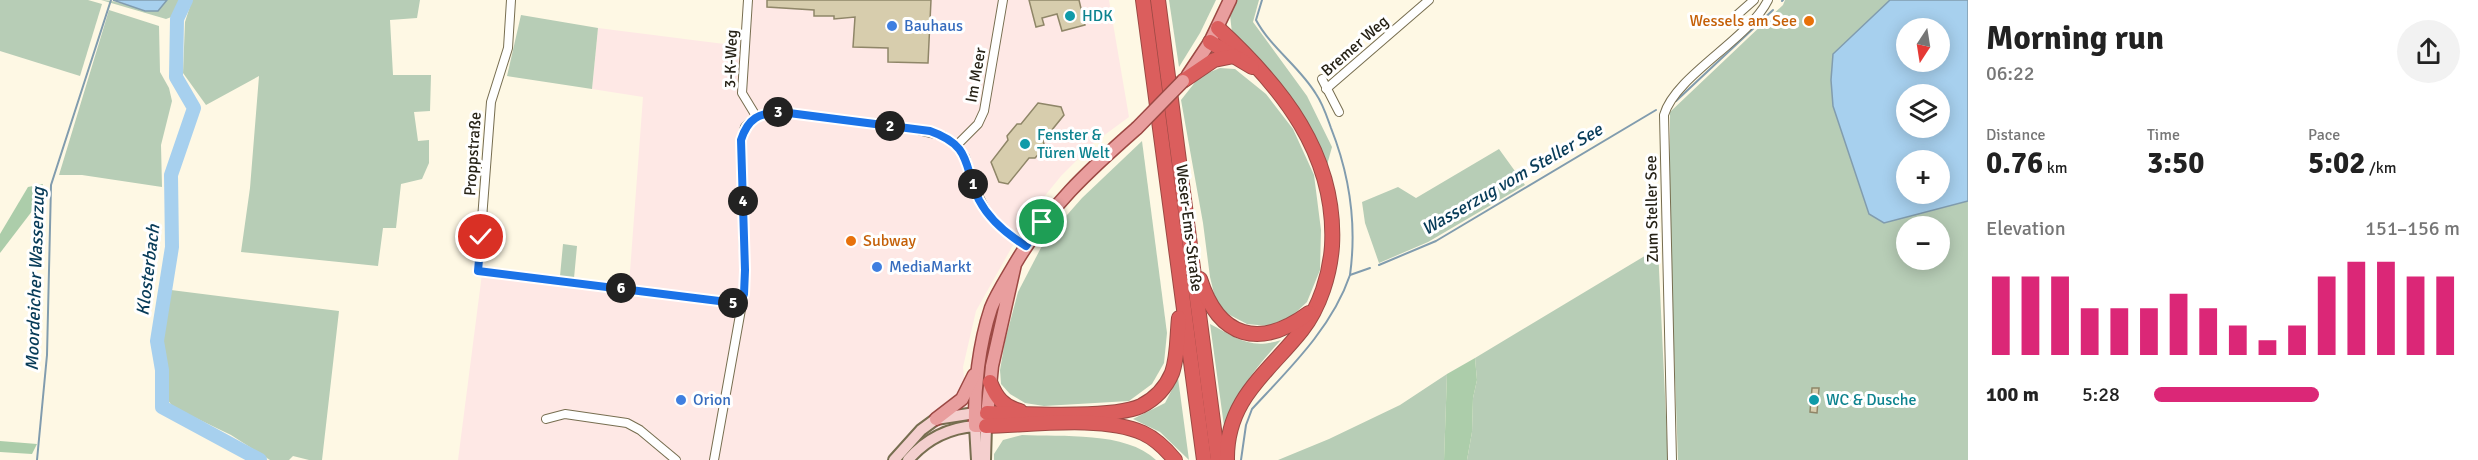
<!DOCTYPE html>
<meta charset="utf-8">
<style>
body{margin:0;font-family:Signika,sans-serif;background:#f2f2f2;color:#222;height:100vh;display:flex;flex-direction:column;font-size:22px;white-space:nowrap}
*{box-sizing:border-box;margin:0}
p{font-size:20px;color:#767676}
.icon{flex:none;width:33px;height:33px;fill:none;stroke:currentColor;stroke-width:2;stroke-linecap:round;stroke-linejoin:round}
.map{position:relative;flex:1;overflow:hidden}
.sheet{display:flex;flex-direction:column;background:#fff;width:510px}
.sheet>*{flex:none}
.needle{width:39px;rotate:192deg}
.tools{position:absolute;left:1896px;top:18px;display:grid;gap:12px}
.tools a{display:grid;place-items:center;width:54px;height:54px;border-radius:50%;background:#fff;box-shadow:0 3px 15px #0003;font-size:30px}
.pin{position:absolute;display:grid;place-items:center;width:51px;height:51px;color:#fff;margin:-26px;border:3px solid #fff;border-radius:50%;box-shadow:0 2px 6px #0007}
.km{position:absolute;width:30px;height:30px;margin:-15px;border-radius:50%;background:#222;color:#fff;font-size:16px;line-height:30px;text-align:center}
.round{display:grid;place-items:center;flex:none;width:63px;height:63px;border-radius:32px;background:#f2f2f2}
.summary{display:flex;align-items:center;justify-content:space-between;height:102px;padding:0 18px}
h1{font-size:33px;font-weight:700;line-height:45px}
.metrics{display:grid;grid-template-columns:repeat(3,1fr);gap:9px;height:102px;padding:6px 18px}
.metrics div{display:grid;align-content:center}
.metrics b{font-size:30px;font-weight:700}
.metrics small{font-size:16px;font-weight:400}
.metrics p{font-size:16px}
.chart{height:168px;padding:12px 18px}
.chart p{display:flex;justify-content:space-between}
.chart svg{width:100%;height:108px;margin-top:6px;stroke:#db2777;stroke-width:6}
ul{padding:0 18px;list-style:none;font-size:20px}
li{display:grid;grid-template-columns:96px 72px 1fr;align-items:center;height:45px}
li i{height:15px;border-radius:8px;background:#db2777}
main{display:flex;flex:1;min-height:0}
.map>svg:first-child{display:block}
.commercial{fill:#fee8e5}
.green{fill:#b7cdb6;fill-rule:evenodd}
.forest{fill:#accdaa}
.water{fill:#a7d0ee;stroke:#819cae;stroke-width:1.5;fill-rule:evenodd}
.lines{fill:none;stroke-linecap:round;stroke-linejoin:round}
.stream{stroke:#819cae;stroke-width:2}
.river{stroke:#a7d0ee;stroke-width:14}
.building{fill:#d7cdad;stroke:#8f8668;stroke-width:1.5}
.street-casing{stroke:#776e50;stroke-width:10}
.secondary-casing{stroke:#776e50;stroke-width:14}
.primary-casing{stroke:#9c4944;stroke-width:15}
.highway-casing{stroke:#9c4944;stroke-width:16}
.street{stroke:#fff;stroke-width:8}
.secondary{stroke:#f4cfce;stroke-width:10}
.primary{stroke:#e99e9e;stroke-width:12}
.highway{stroke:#db5e5d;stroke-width:14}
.primary-bridge-casing{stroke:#9c4944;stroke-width:15;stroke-linecap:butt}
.primary-bridge{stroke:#e99e9e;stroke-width:12}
.route-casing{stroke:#fff;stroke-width:12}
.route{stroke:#1a73e8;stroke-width:8}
.culture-dot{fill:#0f9aa8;stroke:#fff;stroke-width:2}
.food-dot{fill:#e8710a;stroke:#fff;stroke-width:2}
.shop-dot{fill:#3f7fe0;stroke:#fff;stroke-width:2}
.labels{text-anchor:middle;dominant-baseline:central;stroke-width:6;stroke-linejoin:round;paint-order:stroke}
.culture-label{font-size:16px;fill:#0d838f;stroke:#fff;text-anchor:start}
.food-label{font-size:16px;fill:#c56008;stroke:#fff;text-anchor:end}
.shop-label{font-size:16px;fill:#366cbe;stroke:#fff;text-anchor:start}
.street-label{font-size:16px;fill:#272317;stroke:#fff}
.water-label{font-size:18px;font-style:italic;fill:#073b58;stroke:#fff}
</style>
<main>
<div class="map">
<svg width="1968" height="460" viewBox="0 0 1968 460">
<rect width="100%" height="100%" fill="#fef8e4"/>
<polygon class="commercial" points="743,0 1109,0 1129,117 1095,142 1061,176 1031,213 976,311 963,367 972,460 458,460 483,266 629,285 643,97 592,89 598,28 740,46"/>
<g class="green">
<polygon points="0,0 88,0 102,4 80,76 0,51"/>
<path d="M 101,0 C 122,0 138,12 158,11 L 167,0 L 183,0 L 174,16 L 166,19 Z"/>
<polygon points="192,0 420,0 417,18 390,20 393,75 431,75 430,111 414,112 418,141 429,140 429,163 422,179 401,184 396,228 383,228 378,266 241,252 250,188 259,76 206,105 183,73 185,22"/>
<polygon points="1169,0 1216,0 1200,33 1179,67"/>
<path d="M 1237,0 L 1259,0 L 1253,22 L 1307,96 L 1332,147 L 1327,165 C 1302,109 1278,73 1232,33 L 1230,15 Z"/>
<path d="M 1785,0 L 1968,0 L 1968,460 L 1678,460 L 1670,239 L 1670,112 L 1783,5 ZM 1906,28 L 1940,28 L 1940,62 L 1906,62 ZM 1906,94 L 1940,94 L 1940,128 L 1906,128 ZM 1906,160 L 1940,160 L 1940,194 L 1906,194 ZM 1906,226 L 1940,226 L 1940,260 L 1906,260 Z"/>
<polygon points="109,10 159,26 160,72 169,88 172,101 161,145 162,187 82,175 59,175"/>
<polygon points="521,15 598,28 592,89 507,76"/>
<polygon points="1220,68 1235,69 1266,94 1293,129 1314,175 1321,230 1320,270 1307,302 1292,316 1268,326 1247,324 1228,314 1216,302 1210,277 1203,223 1181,100 1200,76"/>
<polygon points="1142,141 1167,333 1164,363 1152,384 1129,401 1044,406 1025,403 1010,394 1001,384 1000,370 1005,341 1018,292 1045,240 1082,198"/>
<polygon points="1499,149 1525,185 1428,242 1379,263 1365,223 1362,202 1398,187 1416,198"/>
<polygon points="563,244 577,246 574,278 560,276"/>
<polygon points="1658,248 1668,460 1467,460 1472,432 1473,398 1477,380 1475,358"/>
<polygon points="171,290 339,311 322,460 309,460 293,456 289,460 270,460 231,435 173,407 167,399 168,377 163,339"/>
<path d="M 1210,324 C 1237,338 1250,350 1281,340 C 1257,366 1236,392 1224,426 Z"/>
<polygon points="1447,374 1444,460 1278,460 1329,439 1400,405"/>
<polygon points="1178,378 1189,460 1160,432 1133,419 1165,403"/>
<path d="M 1022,435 C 1061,437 1126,431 1156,460 L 994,460 L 994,454 L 1003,440 Z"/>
</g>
<g class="forest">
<polygon points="43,184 36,206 0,253 0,234 28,187"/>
<polygon points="1475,358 1477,380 1473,398 1472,432 1467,460 1444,460 1447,374"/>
<polygon points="0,441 37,444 32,454 0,452"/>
</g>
<g class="water">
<polygon points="113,0 167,0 158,11 145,11"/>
<path d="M 1890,0 L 1968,0 L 1968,201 L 1884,223 L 1869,214 L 1833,106 L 1831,80 L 1833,54 ZM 1940,28 L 1940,62 L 1906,62 L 1906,28 ZM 1940,94 L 1940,128 L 1906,128 L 1906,94 ZM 1906,160 L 1940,160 L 1940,194 L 1906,194 Z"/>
</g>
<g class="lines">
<g class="stream">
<path d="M 1262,0 L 1256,20 C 1271,48 1300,67 1316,94 C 1323,104 1327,117 1331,128 C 1350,176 1357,224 1350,275"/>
<polyline points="1782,1 1783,0"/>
<polyline points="1676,101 1773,10"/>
<polyline points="1379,265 1436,241 1656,110"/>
<polyline points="37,460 47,355 51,185 111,0"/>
<path d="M 1241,460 L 1246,425 L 1252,409 C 1289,369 1332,328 1350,275 L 1370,268"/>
</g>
<polyline class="river" points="186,0 177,19 176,77 194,108 171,175 172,247 157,341 162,370 162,407 260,460"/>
</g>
<g class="building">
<polygon points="767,0 931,0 928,63 888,62 888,48 853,47 855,17 834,19 834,16 814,16 814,10 767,7"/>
<polygon points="1029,0 1079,0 1085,25 1062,31 1057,14 1042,18 1044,25 1036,27"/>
<polygon points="1038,103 1061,107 1064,115 1043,141 1045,147 1035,158 1029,158 1008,184 999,182 991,162 1008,140 1007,136 1017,124 1021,124"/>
<polygon points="1812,388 1819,388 1817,413 1810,412"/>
</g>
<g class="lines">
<g class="street-casing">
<g id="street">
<polyline points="511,0 508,48 491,102 478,271 727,302 740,305"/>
<polyline points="1737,15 1754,0"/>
<polyline points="1322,79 1339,112"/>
<polyline points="1326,89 1429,0"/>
<polyline points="756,116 781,112 913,129 943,136 956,146 965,157 975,189 987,213 1006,232 1026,246"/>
<polyline points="956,146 978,124 984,111 1003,0"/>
<polyline points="546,419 565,414 627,423 640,430 676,460"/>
<polyline points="714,460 745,287 741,140 745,127 756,116 742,93 748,0"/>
<path d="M 1672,460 L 1664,115 C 1675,76 1749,39 1768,0"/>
</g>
</g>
<g class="secondary-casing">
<g id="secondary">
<polyline points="894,460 921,430 936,419 975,413"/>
<path d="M 908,460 C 926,439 947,428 975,426 L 977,460"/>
<polyline points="985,460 986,426"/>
</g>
</g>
<g class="primary-casing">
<g id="primary">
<polyline points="1188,75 1210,42 1230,0"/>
<path d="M 1015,264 L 992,366 L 986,426 L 975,426 C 974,388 979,344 991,308 C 997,293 1007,278 1015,264 C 1048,208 1088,171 1137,128"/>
<polyline points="936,419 962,399 974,375"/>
</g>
</g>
<g class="highway-casing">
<g id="highway">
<polyline points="1143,0 1204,460"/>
<polyline points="1158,0 1218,460"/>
<path d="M 1218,28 C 1281,86 1337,154 1332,246 C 1330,274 1320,307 1302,330 C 1268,373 1226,399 1227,460"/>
<polyline points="1210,42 1252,67"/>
<polyline points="1183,81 1214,60 1234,56"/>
<path d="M 1200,279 C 1219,339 1260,349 1309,313"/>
<path d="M 990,382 C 996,397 1003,407 1020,411"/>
<path d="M 987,413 C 1021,414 1113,419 1141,406 C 1155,399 1166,387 1172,373 C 1178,356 1177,336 1179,318"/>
<path d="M 986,426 C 1030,425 1103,415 1143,433 C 1156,439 1166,449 1175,460"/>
</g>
</g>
<use href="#street" class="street"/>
<use href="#secondary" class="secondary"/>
<use href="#primary" class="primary"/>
<use href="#highway" class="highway"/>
<g class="primary-bridge-casing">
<polyline id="primary-bridge" points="1137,128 1183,81"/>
</g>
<use href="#primary-bridge" class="primary-bridge"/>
</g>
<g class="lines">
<g class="route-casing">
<path id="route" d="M 481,237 L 478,271 L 727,302 L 740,305 L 744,294 L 745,270 L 741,140 C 748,118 759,113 781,112 L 930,131 C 973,146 963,166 979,200 C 989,219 1008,235 1026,246 L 1042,222"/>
</g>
<use href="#route" class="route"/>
</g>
<g class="culture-dot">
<circle cx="1070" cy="16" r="6"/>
<circle cx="1025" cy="144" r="6"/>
<circle cx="1814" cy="400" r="6"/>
</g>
<g class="food-dot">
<circle cx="1809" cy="21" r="6"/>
<circle cx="851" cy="241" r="6"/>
</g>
<g class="shop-dot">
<circle cx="892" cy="26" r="6"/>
<circle cx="877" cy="267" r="6"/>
<circle cx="681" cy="400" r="6"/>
</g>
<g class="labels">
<g class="culture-label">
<text x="1082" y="16">HDK</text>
<text x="1037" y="135">Fenster &amp;<tspan x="1037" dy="18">Türen Welt</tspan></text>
<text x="1826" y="400">WC &amp; Dusche</text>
</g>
<g class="food-label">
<text x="1797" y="21">Wessels am See</text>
<text x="863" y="241" text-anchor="start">Subway</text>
</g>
<g class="shop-label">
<text x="904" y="26">Bauhaus</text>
<text x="889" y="267">MediaMarkt</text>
<text x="693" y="400">Orion</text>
</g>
<g class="street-label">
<text transform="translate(1355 46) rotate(-41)">Bremer Weg</text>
<text transform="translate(731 59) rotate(-88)">3-K-Weg</text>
<text transform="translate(976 75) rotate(-80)">Im Meer</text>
<text transform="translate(473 154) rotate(-86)">Proppstraße</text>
<text transform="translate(1652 209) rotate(-91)">Zum Steller See</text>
<text transform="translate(1189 228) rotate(83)">Weser-Ems-Straße</text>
</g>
<g class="water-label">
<text transform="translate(1512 179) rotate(-30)">Wasserzug vom Steller See</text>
<text transform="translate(148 270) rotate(-83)">Klosterbach</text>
<text transform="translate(35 279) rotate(-88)">Moordeicher Wasserzug</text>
</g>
</g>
</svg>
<div class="tools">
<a><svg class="needle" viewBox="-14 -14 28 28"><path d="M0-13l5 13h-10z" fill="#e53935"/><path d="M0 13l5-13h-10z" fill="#767676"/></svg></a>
<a><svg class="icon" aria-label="layers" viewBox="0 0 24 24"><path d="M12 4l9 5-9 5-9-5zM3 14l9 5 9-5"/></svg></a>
<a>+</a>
<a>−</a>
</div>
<div class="pin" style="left:1042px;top:222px;background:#1e9e55"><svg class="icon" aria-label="arrive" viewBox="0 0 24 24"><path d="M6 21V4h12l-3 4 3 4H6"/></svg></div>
<div class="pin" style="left:481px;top:237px;background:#d93025"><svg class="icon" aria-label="check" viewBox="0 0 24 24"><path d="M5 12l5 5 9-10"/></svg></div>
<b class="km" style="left:973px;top:184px">1</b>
<b class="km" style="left:890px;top:126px">2</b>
<b class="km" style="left:778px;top:112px">3</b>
<b class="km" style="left:743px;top:201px">4</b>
<b class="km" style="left:733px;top:303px">5</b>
<b class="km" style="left:621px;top:288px">6</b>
</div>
<section class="sheet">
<div class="summary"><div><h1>Morning run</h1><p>06:22</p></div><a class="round"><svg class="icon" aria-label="share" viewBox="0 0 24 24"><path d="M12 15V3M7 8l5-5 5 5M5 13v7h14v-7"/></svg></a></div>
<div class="metrics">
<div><p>Distance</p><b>0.76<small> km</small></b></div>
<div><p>Time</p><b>3:50</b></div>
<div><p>Pace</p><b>5:02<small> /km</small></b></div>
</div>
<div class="chart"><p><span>Elevation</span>151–156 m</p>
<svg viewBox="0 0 160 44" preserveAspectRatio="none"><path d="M5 44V12M15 44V12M25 44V12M35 44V25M45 44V25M55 44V25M65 44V19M75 44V25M85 44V32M95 44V38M105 44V32M115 44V12M125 44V6M135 44V6M145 44V12M155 44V12"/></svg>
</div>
<ul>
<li><b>100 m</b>5:28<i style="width:54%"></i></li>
</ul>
</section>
</main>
